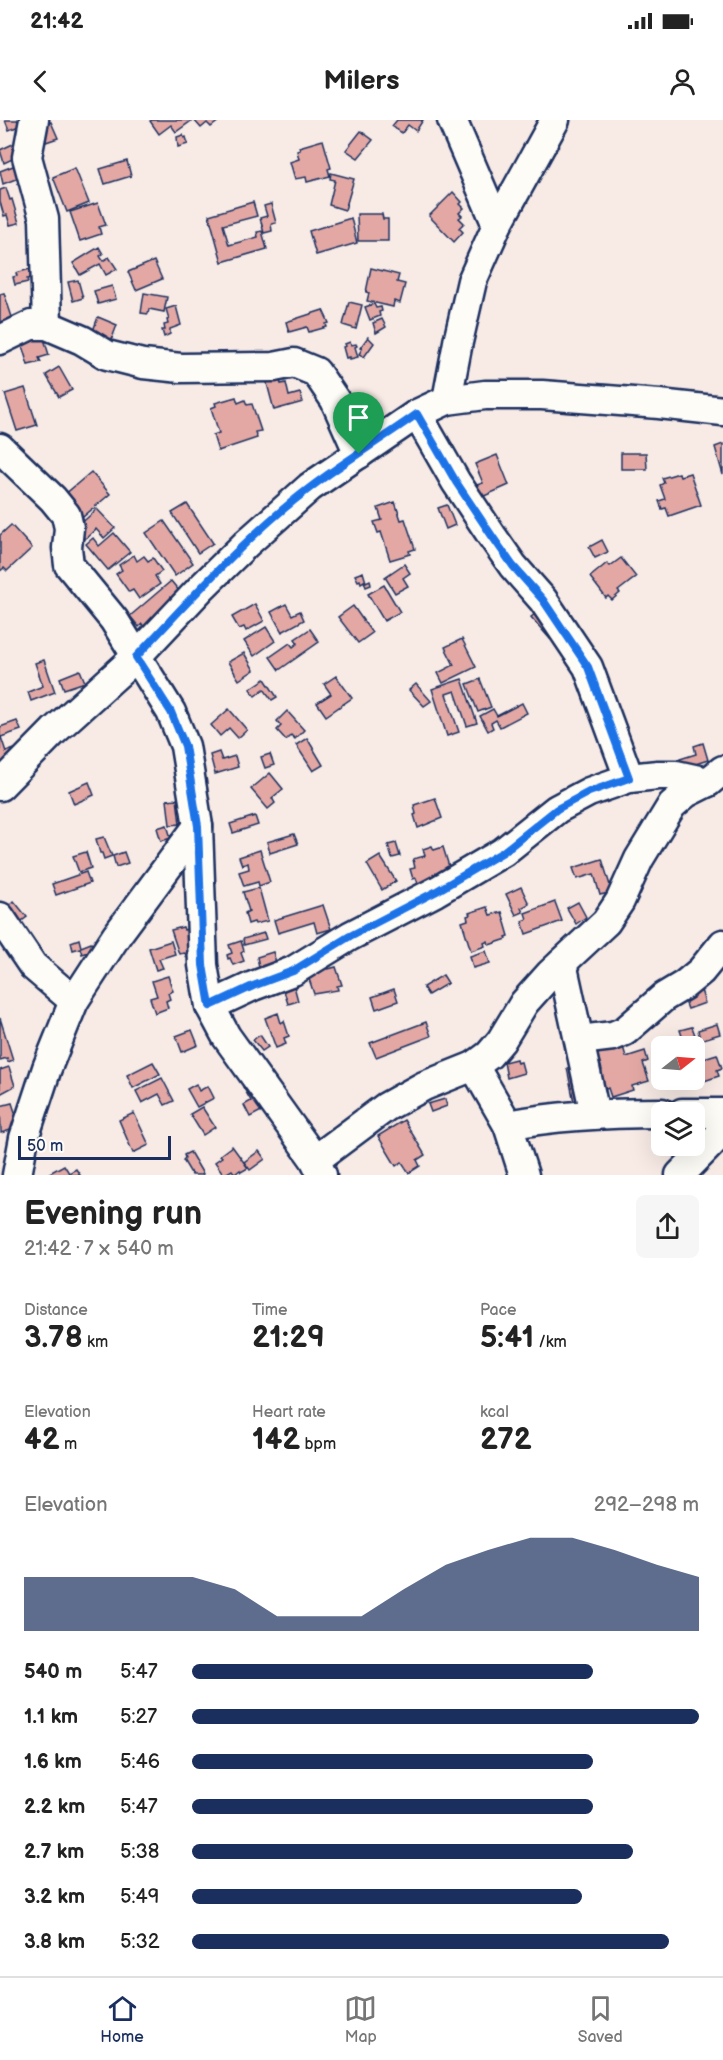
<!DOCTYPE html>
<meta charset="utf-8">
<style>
body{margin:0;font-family:"Balsamiq Sans",sans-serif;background:#f6f6f6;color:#222;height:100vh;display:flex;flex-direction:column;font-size:22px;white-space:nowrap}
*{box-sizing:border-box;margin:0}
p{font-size:20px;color:#767676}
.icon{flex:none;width:33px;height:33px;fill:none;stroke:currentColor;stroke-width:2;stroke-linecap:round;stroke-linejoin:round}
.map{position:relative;height:1055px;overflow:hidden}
.side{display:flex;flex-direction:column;background:#fff;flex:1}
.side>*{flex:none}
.needle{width:39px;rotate:73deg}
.controls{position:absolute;left:651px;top:916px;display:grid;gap:12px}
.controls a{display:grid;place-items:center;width:54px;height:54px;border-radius:9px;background:#fff;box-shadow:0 6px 24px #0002;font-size:30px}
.scale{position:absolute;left:18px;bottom:15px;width:153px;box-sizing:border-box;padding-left:6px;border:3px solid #1b2f5e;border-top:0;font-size:16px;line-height:21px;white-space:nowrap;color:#1b2f5e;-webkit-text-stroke:4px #fdfcf7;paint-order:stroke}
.pin{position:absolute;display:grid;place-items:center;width:51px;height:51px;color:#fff;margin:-62px -26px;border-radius:50% 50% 50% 0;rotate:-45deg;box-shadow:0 0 6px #0007}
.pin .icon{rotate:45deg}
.round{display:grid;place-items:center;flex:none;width:63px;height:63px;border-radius:9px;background:#f6f6f6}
.overview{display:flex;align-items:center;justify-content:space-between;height:102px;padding:0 24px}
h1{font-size:33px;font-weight:700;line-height:45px}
.metrics{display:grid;grid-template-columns:repeat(3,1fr);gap:9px;height:102px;padding:6px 24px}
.metrics div{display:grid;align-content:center}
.metrics b{font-size:30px;font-weight:700}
.metrics small{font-size:16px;font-weight:400}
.metrics p{font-size:16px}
.chart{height:168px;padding:12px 24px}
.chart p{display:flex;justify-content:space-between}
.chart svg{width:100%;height:108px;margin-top:6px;fill:#1b2f5e;opacity:.7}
ul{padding:0 24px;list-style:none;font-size:20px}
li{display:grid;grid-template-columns:96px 72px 1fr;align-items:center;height:45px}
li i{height:15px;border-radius:8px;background:#1b2f5e}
.status{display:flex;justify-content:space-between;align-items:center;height:42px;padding:0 30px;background:#fff;direction:ltr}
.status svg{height:16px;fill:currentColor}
header{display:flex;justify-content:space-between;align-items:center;height:78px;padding:0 24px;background:#fff;font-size:27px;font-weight:700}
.menu{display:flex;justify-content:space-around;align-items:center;height:84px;border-top:2px solid #e0e0e0;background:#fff;font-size:16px;color:#767676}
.menu a{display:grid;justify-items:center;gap:3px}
.menu .current{color:#1b2f5e}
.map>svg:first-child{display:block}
.building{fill:#e3a8a4;stroke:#1b2f5e;stroke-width:1.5}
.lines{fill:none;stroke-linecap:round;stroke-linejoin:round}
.minor-casing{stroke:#1b2f5e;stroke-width:33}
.minor{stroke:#fdfcf7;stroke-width:28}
.route-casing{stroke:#fff;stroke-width:12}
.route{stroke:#1a73e8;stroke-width:8}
</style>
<div class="status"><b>21:42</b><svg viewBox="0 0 49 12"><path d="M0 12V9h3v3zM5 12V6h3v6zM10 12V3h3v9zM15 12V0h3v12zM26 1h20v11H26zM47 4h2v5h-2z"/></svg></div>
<header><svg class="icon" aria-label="back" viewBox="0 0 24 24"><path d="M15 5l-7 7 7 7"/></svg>Milers<svg class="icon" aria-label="person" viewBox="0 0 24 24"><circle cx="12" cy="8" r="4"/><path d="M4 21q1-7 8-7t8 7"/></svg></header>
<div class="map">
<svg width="723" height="1055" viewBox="0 0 723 1055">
<rect width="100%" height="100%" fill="#f8ebe6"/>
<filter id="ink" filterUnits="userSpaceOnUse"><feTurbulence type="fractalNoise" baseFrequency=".0167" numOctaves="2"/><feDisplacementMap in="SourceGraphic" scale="12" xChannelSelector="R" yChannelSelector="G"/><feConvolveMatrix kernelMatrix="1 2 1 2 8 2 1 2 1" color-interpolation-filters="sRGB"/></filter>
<g filter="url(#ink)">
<g class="building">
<polygon points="5,0 25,0 26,3 9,10"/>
<polygon points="152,0 191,0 191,1 176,12 171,5 159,14 150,1"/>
<polygon points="194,0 220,0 211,7 207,3 201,8"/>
<polygon points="397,0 423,0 416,11 408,5 402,13 392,6"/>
<polygon points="51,2 58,18 40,24 46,4"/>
<polygon points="361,11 373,20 358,38 346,30"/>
<polygon points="183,15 184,18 186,17 188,24 178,27 177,17"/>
<polygon points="323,20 331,48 328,49 330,56 307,62 306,57 295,59 290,42 299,39 297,31 300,30 299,27"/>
<polygon points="15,23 21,35 4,43 0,30"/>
<polygon points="127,41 131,56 105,64 100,49"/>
<polygon points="21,43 26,55 3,64 0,51"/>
<polygon points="75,48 89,83 67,92 53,57"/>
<polygon points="331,53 354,59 345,90 329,85 335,60 330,59"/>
<polygon points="6,68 10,80 12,79 19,103 10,105 7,95 4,96 0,82 0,70"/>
<polygon points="453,72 462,82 460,84 464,88 459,93 462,96 459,98 464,103 459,108 463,112 454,122 429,96"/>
<polygon points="253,82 257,96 223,105 229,125 258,117 257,112 262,111 267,129 222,142 209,95"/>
<polygon points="98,83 106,105 99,107 101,114 80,121 70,92"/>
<polygon points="271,84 276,103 271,104 272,111 264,113 260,98 267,96 264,86"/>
<polygon points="357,94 382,94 383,99 388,99 388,121 358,121"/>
<polygon points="351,98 357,123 316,135 309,111"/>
<polygon points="99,127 103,134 100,136 103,141 109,137 117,149 106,155 100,144 80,155 73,143"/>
<polygon points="154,141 162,159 136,170 128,152"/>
<polygon points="371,148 399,155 397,162 405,164 400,183 394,181 393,187 367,181 369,173 366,172"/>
<polygon points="30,149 32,158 27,159 28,162 15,165 13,157 17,156 16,153"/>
<polygon points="78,160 83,178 73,181 68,162"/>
<polygon points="112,166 116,179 98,184 94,171"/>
<polygon points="4,173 13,200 0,205 0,174"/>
<polygon points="144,173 167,177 164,192 149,189 148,194 141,193"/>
<polygon points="349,182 362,185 356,209 343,205"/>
<polygon points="374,184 376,188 381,187 382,191 379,192 380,196 370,200 365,187"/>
<polygon points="176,186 181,205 170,209 170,214 164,217 162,210 165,210 164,205 168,204 167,200 169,199 166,189"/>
<polygon points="323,190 329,203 326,204 327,207 309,212 307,207 289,212 286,202"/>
<polygon points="98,197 117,205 108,229 99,225 103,216 93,211"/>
<polygon points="382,199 386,207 376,213 373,203"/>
<polygon points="41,209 49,235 39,238 41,242 28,245 19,216"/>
<polygon points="368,217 374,223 364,237 359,234 362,229 360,228"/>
<polygon points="350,222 351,225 356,224 357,226 355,227 358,237 350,239 350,237 346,238 343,227 346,226 345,224"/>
<polygon points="59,247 72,270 59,277 46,255"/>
<polygon points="264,252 279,256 281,264 286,263 289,276 300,273 303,282 274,290"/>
<polygon points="25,268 37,305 17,311 5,274"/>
<polygon points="236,277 238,283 245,280 247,285 252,284 261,311 255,312 257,318 218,331 213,315 219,313 211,288 216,286 215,283"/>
<polygon points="723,324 723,355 715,327"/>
<polygon points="621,333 646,333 647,349 621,349"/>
<polygon points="497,335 509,365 482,377 477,365 483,363 475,344"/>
<polygon points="91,352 110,374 77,402 63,376"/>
<polygon points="679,353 680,356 690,353 701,385 669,396 666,388 662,389 659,381 665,379 660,365 664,363 662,358"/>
<polygon points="395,382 401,400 405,399 415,429 409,431 410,434 390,440 381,412 378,413 374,402 382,400 378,388"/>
<polygon points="187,384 213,423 198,433 172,393"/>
<polygon points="447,385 455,405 446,409 438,388"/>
<polygon points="97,389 115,408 104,418 96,409 85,419 76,408"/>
<polygon points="164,401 193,443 175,456 146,413"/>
<polygon points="11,405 32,428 7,451 4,448 0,451 0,415"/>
<polygon points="114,413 130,432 108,450 86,424 93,418 99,426"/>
<polygon points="602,420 608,432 595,438 589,427"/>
<polygon points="134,435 137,441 144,436 148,441 153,438 162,451 155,456 160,464 139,479 133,470 129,472 116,454 122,450 119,445"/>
<polygon points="621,438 636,457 618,471 620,473 612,480 608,476 606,478 590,457 607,443 610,446"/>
<polygon points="404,444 410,453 403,458 408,466 395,473 385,457"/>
<polygon points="363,452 366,462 370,460 371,465 366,467 364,461 361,463 360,460 358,461 355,455"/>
<polygon points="171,461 180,472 178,478 144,507 142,504 139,507 130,496"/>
<polygon points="384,465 400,492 384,501 368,474"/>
<polygon points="255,484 264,501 246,511 244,507 239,509 232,497"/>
<polygon points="286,484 292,495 300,491 304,500 282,512 271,492"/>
<polygon points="353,486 372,513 358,523 338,497"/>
<polygon points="544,487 563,508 550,519 531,497"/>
<polygon points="266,507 275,521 254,536 244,521"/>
<polygon points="310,509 319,522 279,550 270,537 290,523 293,527 298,523 295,519"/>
<polygon points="462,519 476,547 443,563 438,553 454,545 445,527"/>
<polygon points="244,533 254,550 239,560 228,542"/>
<polygon points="44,540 55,572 31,581 28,572 43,566 35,543"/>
<polygon points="80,550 85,562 64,569 60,558"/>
<polygon points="336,556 352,578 326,596 317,583 331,574 324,564"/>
<polygon points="265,559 277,577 272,580 264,569 255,576 250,569"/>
<polygon points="462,559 477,603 467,606 455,571 446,574 459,612 447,616 432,569"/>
<polygon points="480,559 491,587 478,592 467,564"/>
<polygon points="416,564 431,581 424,586 409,570"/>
<polygon points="522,583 527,593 500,607 496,600 491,603 493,608 488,611 480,596 493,589 497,596"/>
<polygon points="229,589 247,610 238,618 229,608 220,616 211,605"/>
<polygon points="287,591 304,610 295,619 291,615 286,620 277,610 281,606 277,601"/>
<polygon points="17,601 21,610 1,617 6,632 20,627 23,635 0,644 0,607"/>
<polygon points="307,618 323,645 313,651 296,625"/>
<polygon points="703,623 708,640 683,648 680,639 696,634 694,626"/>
<polygon points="219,632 222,640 235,636 238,647 215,654 210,635"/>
<polygon points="270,634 274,645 265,648 261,637"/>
<polygon points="270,653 283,669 272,678 275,683 268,689 251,669"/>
<polygon points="89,662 94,675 74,684 69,671"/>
<polygon points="435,678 442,698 418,708 414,695 416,694 414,685"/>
<polygon points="177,679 180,704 170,705 167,680"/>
<polygon points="255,696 258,705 233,713 230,704"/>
<polygon points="167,705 171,718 161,721 157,708"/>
<polygon points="294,714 298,724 270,733 267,722"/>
<polygon points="104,717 112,736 104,739 102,733 100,733 96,719"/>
<polygon points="396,723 400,736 392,738 388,725"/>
<polygon points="432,726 434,730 443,727 451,753 420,769 416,758 413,759 410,749 415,748 413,739 425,736 423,729"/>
<polygon points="260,730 270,762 259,766 258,762 244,766 239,752 249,749 248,743 242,745 239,737"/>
<polygon points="86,732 91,748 79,752 73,736"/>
<polygon points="124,732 128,743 116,747 113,736"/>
<polygon points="380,736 396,761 382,770 367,744"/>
<polygon points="602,739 612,772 600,775 594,754 577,759 573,748"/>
<polygon points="86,752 90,763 56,775 52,764"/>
<polygon points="521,767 529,784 521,788 523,792 516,795 506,774"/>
<polygon points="259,768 268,801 255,804 254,802 248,804 245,793 249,791 243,772"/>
<polygon points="14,781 27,797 19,803 7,788"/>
<polygon points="555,782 562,801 526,814 522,801 527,799 525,793"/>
<polygon points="578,782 586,797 576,804 567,788"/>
<polygon points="323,785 331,809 317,813 314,802 278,813 274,800"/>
<polygon points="487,787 490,795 502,792 509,816 506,817 507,819 489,825 488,821 484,823 485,826 471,831 462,802 468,800 467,796 470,795 469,793"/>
<polygon points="183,807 184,810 187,809 198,832 186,836 185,833 179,834 171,810"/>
<polygon points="264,813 266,819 244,825 243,819"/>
<polygon points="79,819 81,827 91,823 93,830 82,834 80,828 73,830 71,822"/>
<polygon points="171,821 175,834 159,839 163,848 156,850 149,828"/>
<polygon points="241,821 244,831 241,833 244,841 233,845 230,838 228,839 227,835 232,833 229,825"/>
<polygon points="486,831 490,843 473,848 470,836"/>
<polygon points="273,832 278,849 267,852 265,845 259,847 257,837"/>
<polygon points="326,843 328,849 336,847 342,865 337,866 338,870 314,874 307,853"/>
<polygon points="443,855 448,863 428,875 423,867"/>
<polygon points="168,856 173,871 168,873 170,879 166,881 168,888 155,893 150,878 157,876 152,861"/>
<polygon points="292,858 298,881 288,884 281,861"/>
<polygon points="394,869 398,881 376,889 372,877"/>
<polygon points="701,870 705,883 688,889 683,876"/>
<polygon points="278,893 281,903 284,901 289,916 284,918 286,924 276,928 265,898"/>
<polygon points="0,898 13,940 8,942 7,938 0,940"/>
<polygon points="426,902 431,916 376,937 370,923"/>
<polygon points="717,904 720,914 700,920 698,910"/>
<polygon points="692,907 695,915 683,919 680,910"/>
<polygon points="192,910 198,925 182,932 176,916"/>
<polygon points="260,915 268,927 262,931 253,920"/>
<polygon points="622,923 626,937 645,931 648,941 643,943 649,961 632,966 633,970 611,977 608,968 601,971 596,952 602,950 594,924"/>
<polygon points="717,934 722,948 717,950 719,956 698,963 694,951 694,941"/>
<polygon points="516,939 517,943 521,942 524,953 507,958 504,942"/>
<polygon points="153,942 160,954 133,968 127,955"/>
<polygon points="584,944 591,978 574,982 567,948"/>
<polygon points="9,947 15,966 0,974 0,950"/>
<polygon points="162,958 174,981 165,985 159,974 142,983 136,971"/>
<polygon points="255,960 269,987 250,997 244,985 251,981 243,967"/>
<polygon points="196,964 199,971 208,966 214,978 197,987 187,969"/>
<polygon points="445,979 447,986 431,992 428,984"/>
<polygon points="12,983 20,1007 1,1013 0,986"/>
<polygon points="202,987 215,1007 203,1015 190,994"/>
<polygon points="134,993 149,1025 133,1033 119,1000"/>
<polygon points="404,1000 425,1035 417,1040 420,1046 409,1053 402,1042 396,1046 378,1016"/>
<polygon points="232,1026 248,1048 241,1052 240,1050 235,1054 232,1050 224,1055 215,1042 222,1037 220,1035"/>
<polygon points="259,1031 265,1039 250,1050 244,1042"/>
<polygon points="190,1032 203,1054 202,1055 192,1055 183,1040 185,1038 184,1035"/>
<polygon points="64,1045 69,1053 76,1049 80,1055 46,1055"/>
</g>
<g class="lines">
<g class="minor-casing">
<g id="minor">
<polyline points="34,0 27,37 44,99 47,205"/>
<polyline points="452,0 497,105"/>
<polyline points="0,220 31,205 47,205 82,220 107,235 143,244 181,248 274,247 294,243 316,252 335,280 359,334"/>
<polyline points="447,280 458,222 472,161 497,105 555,0"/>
<polyline points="417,294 456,362 492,416 513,446 543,480 588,547 629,658"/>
<polyline points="0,328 53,379 66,395 69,408 67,428 69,445 114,500 171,592 185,626 198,706 203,845 210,886 226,916 315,1040 322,1055"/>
<polyline points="0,666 54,611 136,537 202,467 247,423 310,367 417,294 447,280 485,275 542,275 659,284 723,291"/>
<polyline points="0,797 33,846 74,881"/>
<polyline points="562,843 595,994"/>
<polyline points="210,886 253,866 293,851 350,816 435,772 503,732 557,689 589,672 629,658 658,655 676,655 708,662"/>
<polyline points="580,920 613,916 625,911 664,877 684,865 701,851 723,824"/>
<polyline points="474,946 508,1005 524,1055"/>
<polyline points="682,993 723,993"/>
<path d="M 508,1005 C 559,995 609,993 662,993"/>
<polyline points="315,1040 386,987 424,966 474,946 489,935 501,921 524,883 550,854 606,802 620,781 639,739 672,685 686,673 708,662 723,650"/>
<polyline points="17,1055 24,1018 47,948 74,881 117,815 198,706"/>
<polyline points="680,1055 723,1011"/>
</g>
</g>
<use href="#minor" class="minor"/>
</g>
</g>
<g class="lines" filter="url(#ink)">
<g class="route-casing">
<path id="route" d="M 417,294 L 456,362 L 492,416 L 513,446 L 543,480 L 588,547 L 629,658 L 589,672 L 557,689 L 503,732 L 435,772 L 350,816 L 293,851 L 253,866 L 210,886 L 203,845 L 198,706 L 185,626 L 171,592 L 136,537 C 191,479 247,415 311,367 C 345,341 382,319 417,294 Z"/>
</g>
<use href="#route" class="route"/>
</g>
</svg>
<div class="controls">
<a><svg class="needle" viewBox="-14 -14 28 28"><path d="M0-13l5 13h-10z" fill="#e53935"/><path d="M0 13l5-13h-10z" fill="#767676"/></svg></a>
<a><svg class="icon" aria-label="layers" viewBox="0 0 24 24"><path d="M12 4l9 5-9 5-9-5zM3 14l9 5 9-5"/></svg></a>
</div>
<div class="scale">50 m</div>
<div class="pin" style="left:359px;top:334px;background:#1e9e55"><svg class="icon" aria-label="arrive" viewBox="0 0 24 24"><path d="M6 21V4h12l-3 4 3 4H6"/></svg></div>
</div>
<section class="side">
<div class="overview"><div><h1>Evening run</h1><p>21:42 · 7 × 540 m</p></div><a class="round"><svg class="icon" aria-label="share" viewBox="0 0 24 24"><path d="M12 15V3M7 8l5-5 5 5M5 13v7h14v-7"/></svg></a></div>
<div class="metrics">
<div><p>Distance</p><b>3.78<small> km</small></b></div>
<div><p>Time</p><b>21:29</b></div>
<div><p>Pace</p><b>5:41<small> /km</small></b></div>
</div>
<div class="metrics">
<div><p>Elevation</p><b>42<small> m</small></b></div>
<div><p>Heart rate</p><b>142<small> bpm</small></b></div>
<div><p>kcal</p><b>272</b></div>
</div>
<div class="chart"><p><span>Elevation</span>292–298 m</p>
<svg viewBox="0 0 160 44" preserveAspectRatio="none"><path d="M0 44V22L10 22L20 22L30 22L40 22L50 27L60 38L70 38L80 38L90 27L100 17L110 11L120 6L130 6L140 11L150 17L160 22V44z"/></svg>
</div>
<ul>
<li><b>540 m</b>5:47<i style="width:79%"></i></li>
<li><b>1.1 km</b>5:27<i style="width:100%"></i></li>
<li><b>1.6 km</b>5:46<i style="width:79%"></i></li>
<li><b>2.2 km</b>5:47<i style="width:79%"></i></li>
<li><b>2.7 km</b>5:38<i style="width:87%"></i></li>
<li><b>3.2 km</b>5:49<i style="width:77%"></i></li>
<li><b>3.8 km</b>5:32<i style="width:94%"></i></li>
</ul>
</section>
<nav class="menu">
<a class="current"><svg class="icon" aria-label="home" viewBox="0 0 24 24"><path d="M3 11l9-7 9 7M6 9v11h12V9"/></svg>Home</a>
<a><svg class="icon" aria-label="map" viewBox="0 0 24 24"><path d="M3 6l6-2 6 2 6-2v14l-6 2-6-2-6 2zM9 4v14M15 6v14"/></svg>Map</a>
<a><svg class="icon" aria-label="saved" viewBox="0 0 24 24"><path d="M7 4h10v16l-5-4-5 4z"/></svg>Saved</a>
</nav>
